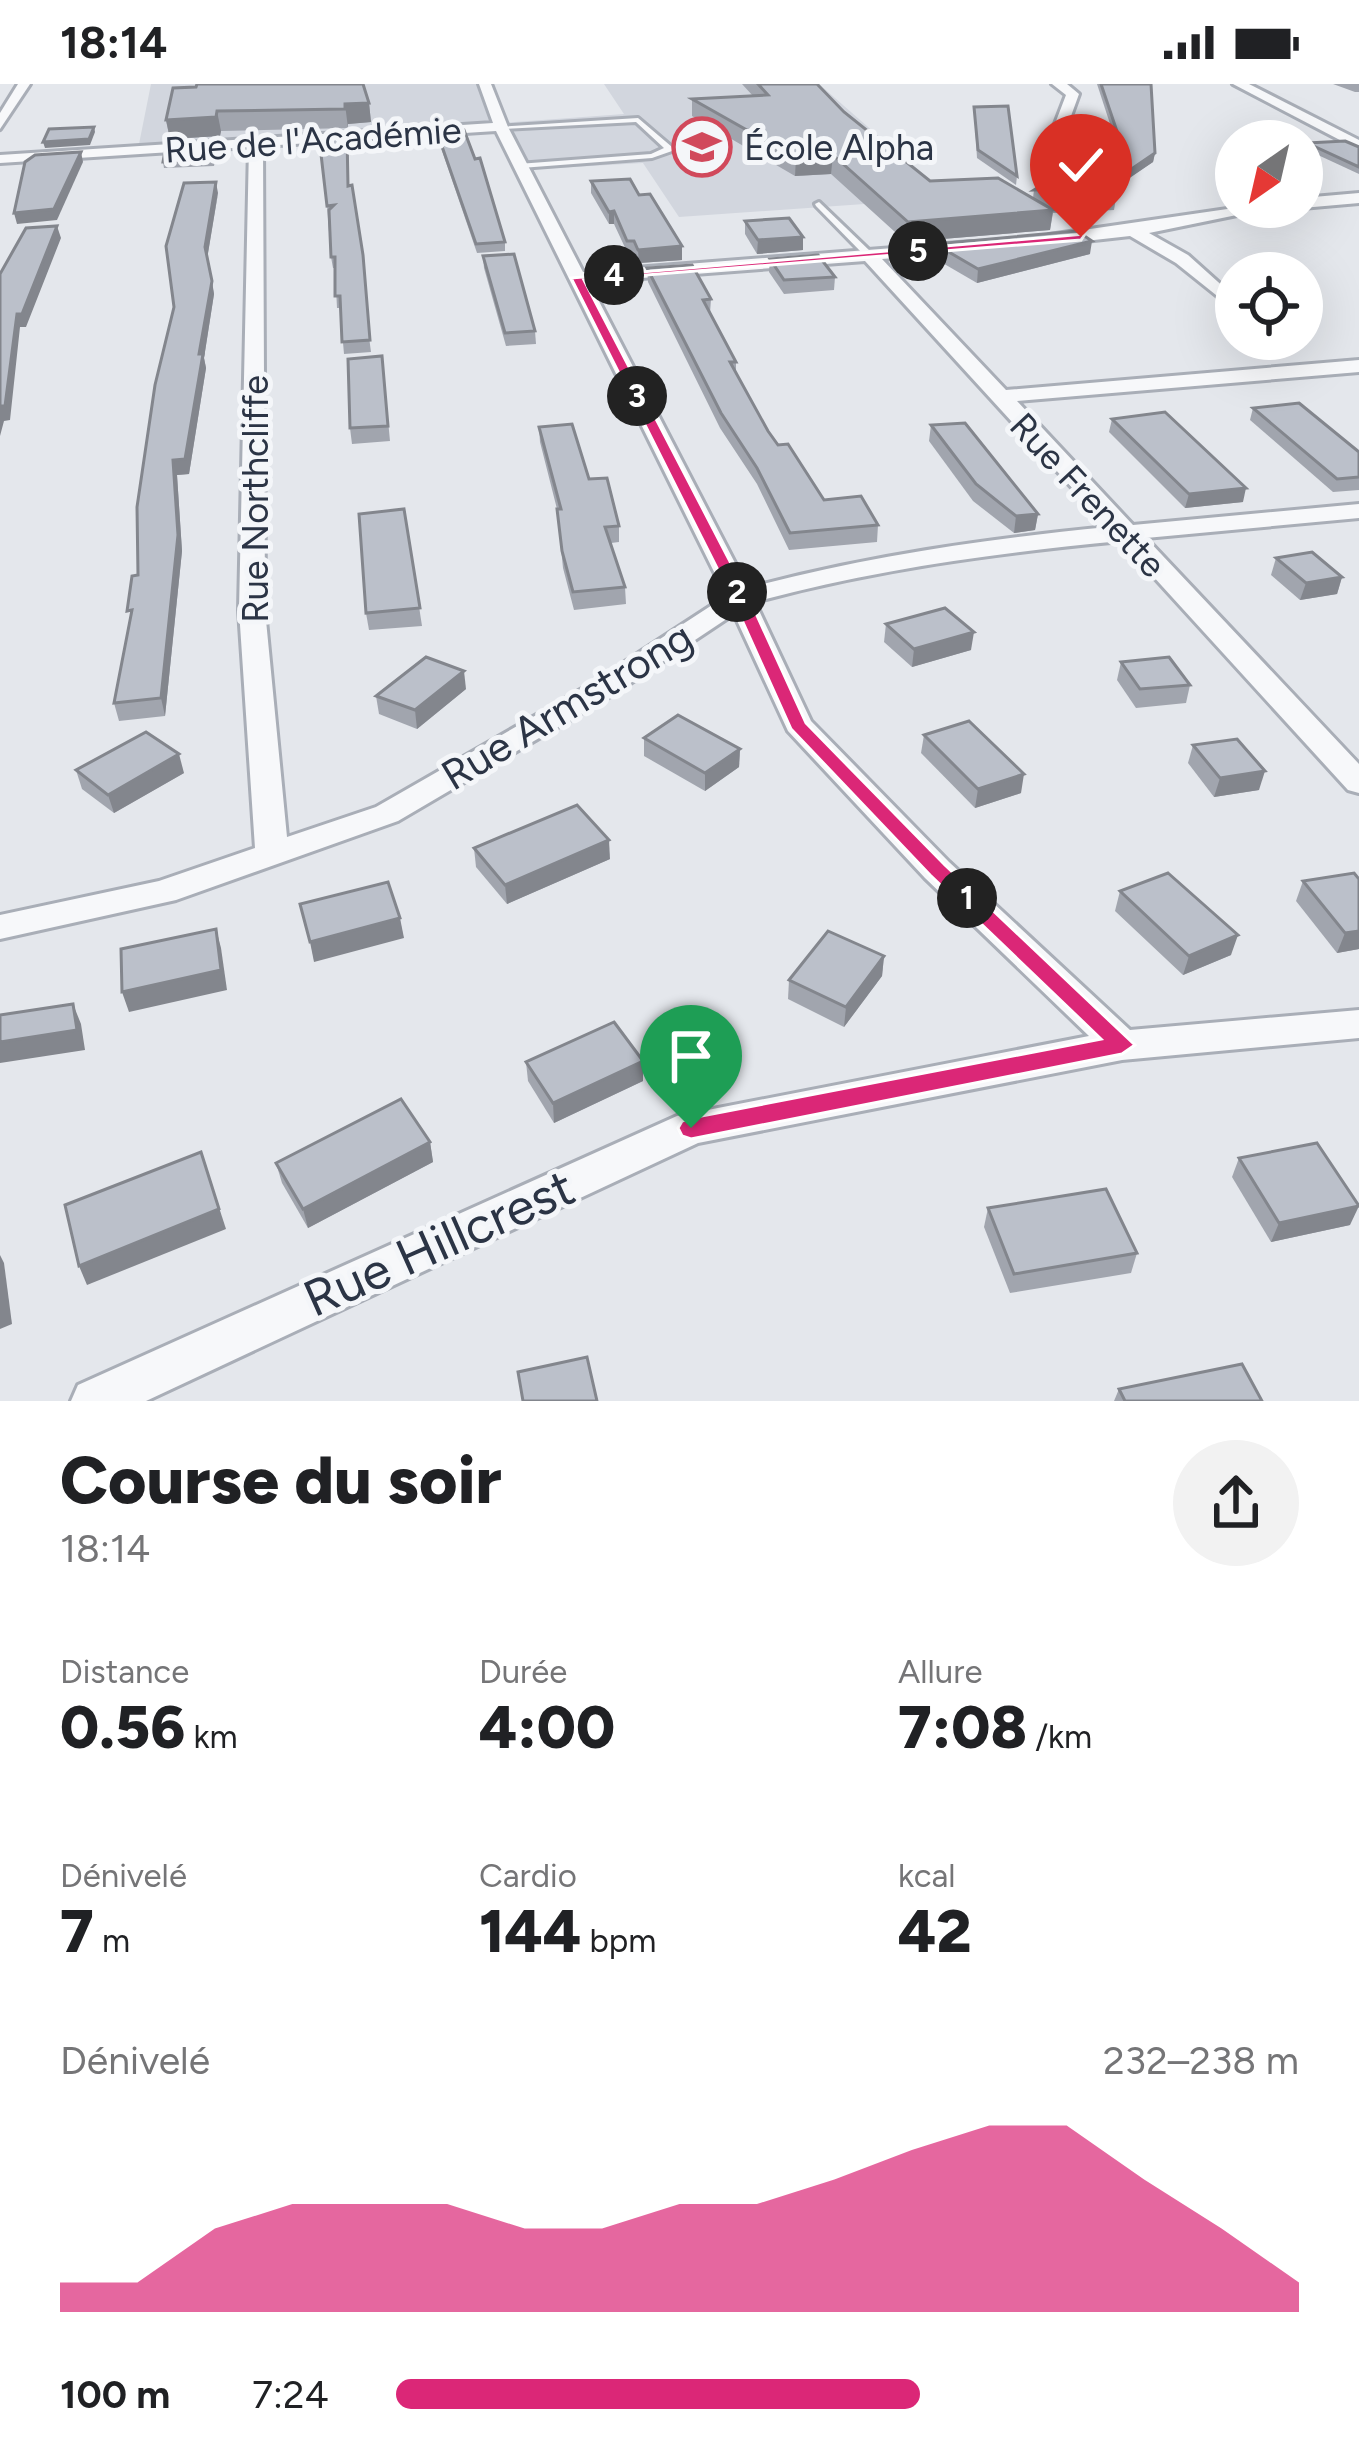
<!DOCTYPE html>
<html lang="fr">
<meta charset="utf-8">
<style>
body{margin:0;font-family:Figtree,sans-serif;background:#f2f2f2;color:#202124;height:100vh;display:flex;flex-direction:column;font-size:45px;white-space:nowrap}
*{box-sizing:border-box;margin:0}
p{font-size:39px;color:#757577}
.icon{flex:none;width:66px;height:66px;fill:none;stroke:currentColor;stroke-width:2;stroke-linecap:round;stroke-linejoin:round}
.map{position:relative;height:1317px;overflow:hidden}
.details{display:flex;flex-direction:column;background:#fff;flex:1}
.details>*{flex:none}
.needle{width:78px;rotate:214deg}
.tools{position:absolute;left:1215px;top:36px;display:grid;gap:24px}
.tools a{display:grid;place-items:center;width:108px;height:108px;border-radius:50%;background:#fff;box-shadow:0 12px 48px #0002;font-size:60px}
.pin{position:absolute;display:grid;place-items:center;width:102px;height:102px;color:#fff;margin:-123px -51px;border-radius:50% 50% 50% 0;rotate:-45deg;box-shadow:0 0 12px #0007}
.pin .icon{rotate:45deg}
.km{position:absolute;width:60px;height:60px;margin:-30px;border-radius:50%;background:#222;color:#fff;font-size:33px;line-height:60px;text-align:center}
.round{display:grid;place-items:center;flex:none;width:126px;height:126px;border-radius:63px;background:#f2f2f2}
.summary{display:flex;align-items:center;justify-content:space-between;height:204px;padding:0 60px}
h1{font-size:66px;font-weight:800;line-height:90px}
.figures{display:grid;grid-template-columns:repeat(3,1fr);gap:18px;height:204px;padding:12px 60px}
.figures div{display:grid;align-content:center}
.figures b{font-size:60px;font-weight:800}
.figures small{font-size:33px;font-weight:400}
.figures p{font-size:33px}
.chart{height:336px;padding:24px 60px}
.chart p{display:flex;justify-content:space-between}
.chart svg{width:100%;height:216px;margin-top:12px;fill:#db2777;opacity:.7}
ul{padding:0 60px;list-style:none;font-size:39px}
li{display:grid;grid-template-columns:192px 144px 1fr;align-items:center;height:90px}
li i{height:30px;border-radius:15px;background:#db2777}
.status{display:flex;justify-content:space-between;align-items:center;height:84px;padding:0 60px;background:#fff;direction:ltr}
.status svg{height:33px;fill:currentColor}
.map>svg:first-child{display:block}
.built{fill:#d2d6de}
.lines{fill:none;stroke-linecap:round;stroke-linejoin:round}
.service-casing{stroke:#a9aeb7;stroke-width:6}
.minor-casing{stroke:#a9aeb7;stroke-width:6}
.service{fill:#f7f8fa;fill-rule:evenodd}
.minor{fill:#f7f8fa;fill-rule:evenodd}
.wall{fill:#a1a5ae}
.shaded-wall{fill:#83868d}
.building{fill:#bbc0ca;stroke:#83868d;stroke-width:3}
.route{fill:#db2777;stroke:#fff;stroke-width:3}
.labels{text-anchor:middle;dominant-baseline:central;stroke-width:10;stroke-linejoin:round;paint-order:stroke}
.far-street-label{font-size:36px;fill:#2b3445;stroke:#f4f6f9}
.far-poi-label{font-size:36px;fill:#2b3445;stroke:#f4f6f9;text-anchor:start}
.street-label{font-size:42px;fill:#2b3445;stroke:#f4f6f9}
.near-street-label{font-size:51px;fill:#2b3445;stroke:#f4f6f9}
</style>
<div class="status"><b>18:14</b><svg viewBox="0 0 49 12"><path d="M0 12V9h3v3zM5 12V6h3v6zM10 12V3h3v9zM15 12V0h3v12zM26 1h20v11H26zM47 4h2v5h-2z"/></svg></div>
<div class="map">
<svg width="1359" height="1317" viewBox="0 0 1359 1317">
<rect width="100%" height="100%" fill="#e4e7ec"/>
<polygon class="built" points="151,0 485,0 500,39 624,30 604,0 819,0 949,114 679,133 643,79 520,86 500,43 138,65"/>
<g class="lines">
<g class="service-casing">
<g id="service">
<polygon points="638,34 672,63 672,67 652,74 521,84 518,80 651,70 664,64 636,38 501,45 498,43"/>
<polygon points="819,118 871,168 871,172 865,172 816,122 815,120"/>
</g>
</g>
<g class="minor-casing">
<g id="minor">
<polygon points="18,0 30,0 0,45 0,29"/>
<path d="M 479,0 L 491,0 L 508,43 L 583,188 L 971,158 L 977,159 L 977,167 L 882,175 L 1006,306 L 1359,276 L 1359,288 L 1017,317 L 1133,441 L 1359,420 L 1359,434 L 1146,454 L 1359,680 L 1359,709 L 1348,706 L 1121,457 C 996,469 876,485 755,518 L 811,637 L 949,778 L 1130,946 L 1359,926 L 1359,954 L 1122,976 L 698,1059 L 146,1317 L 71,1317 L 78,1301 L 677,1032 L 1089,952 L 925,794 L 788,647 L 734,530 L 614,610 L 398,737 L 176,816 L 0,855 L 0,831 L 159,797 L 255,764 L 239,526 L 249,63 L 0,79 L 0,71 L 493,39 ZM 496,47 L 726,512 L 594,598 L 376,723 L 287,753 L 265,526 L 263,62 ZM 865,177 L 1108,443 C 985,455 867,472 748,504 L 589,198 Z"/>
<polygon points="1052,0 1067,0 1079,10 1051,87 1044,91 1037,87 1066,11"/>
<polygon points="1233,0 1249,0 1359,56 1359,66"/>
<polygon points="1359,109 1359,119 1302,124 1299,123 1302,114"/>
<polygon points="1241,123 1276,123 1149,149 1188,171 1227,206 1230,210 1221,215 1176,179 1130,152 1049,161 1041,156 1049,151"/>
</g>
</g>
<use href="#service" class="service"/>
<use href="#minor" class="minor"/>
</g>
<g class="wall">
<polygon points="742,0 817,0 844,28 930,97 1033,114 1034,106 1118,102 1114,126 1053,129 1050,146 906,158 831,90 795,92 692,32 692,15 753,12"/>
<polygon points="1097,0 1151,0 1155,69 1153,78 1128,95"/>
<polygon points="1333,0 1359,0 1359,8 1355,8"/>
<polygon points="173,4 369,19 371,38 348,40 348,44 221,47 220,52 170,55 166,36"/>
<polygon points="974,23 1017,92 1016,101 977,74"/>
<polygon points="437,48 505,158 505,167 477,169 438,55"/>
<polygon points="1307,59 1359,63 1359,90 1305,65"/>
<polygon points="348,61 349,101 371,268 344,270 340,224 337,224 335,184 333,184 331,173 327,122"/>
<polygon points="216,70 214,82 164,84 163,78"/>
<polygon points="591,97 639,111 682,176 639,179 634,170 628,170 614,140 609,140 591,109"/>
<polygon points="218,109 207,175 214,210 204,274 206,284 189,390 177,391 182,467 165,632 119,637 114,619 138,491"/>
<polygon points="745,137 803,166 757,170 745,150"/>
<polygon points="935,160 1090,170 977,199 934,174"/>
<polygon points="483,172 535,247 536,260 506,262 484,184"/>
<polygon points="770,175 835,193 834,206 784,210 769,188"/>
<polygon points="647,184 711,215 710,229 736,278 736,288 768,347 824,416 878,441 877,458 789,466 757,400 720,344 648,198"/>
<polygon points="382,272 390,357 352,360 350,344"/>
<polygon points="1253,324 1359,368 1359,406 1333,408 1250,336"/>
<polygon points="1112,335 1243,418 1185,424 1109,348"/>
<polygon points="931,341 1038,430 1035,446 1014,449 973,417 929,357"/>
<polygon points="539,343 619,442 619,458 611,459 625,503 626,520 574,526 563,484 557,425 540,358"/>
<polygon points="404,425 422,542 369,546 366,529"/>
<polygon points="1276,474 1342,493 1337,510 1300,516 1271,491"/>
<polygon points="886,540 971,566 912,583 884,558"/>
<polygon points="1121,578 1190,601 1186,619 1136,624 1117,596"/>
<polygon points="466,605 417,645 379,630 376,612"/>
<polygon points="924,651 1021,709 975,724 921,669"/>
<polygon points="644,654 740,665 739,683 705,707 644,672"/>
<polygon points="1193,661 1259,706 1214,713 1188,679"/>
<polygon points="76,686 184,689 114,729 82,705"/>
<polygon points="474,764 610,775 507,820 476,783"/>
<polygon points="1359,795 1359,865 1337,869 1296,817 1303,797"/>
<polygon points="1120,807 1231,871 1183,891 1115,827"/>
<polygon points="884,872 882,892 844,943 788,915 789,896"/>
<polygon points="526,978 643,997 554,1039 528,997"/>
<polygon points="430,1058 433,1078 308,1144 282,1099 276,1079"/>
<polygon points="1239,1074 1350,1141 1271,1158 1232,1093"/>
<polygon points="988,1124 1137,1169 1131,1189 1010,1209 984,1143"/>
<polygon points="1119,1305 1262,1317 1114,1317"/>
</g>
<g class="shaded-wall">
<polygon points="369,19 371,38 348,40 348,44 345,20"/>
<polygon points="217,27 221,47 220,52 170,55 166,36"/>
<polygon points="94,43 95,48 90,61 45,64 43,58"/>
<polygon points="81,68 83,78 57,136 17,140 14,129"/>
<polygon points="1155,69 1153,78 1128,95 1130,86"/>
<polygon points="833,71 831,90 795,92 796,74"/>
<polygon points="216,98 218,109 207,175 205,163"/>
<polygon points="1053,126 1050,146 906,158 908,138"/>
<polygon points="614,127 614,140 609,140 609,128"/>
<polygon points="57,142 61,154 26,243 20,243 10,336 4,337 0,352 0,322 17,230"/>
<polygon points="803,153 803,166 757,170 758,156"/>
<polygon points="1092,157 1090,170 977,199 978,185"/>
<polygon points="682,162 682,176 639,179 638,166"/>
<polygon points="212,197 214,210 204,274 206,284 189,390 177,391 182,467 165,632 161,614 173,376 199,270"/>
<polygon points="1246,404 1243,418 1185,424 1189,410"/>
<polygon points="1038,430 1035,446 1014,449 1016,432"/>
<polygon points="1342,493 1337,510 1300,516 1306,499"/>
<polygon points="974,548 971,566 912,583 914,565"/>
<polygon points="464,587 466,605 417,645 415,626"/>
<polygon points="740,665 739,683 705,707 705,689"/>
<polygon points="179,670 184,689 114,729 108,711"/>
<polygon points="1265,687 1259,706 1214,713 1220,694"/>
<polygon points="1024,690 1021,709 975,724 978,705"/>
<polygon points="609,756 610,775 507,820 505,801"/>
<polygon points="400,834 404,854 314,878 310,858"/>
<polygon points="216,845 221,864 227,906 129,928 122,908"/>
<polygon points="1359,847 1359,865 1337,869 1345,849"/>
<polygon points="1238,851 1231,871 1183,891 1189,872"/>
<polygon points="884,872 882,892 844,943 846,923"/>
<polygon points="73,920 81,940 85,966 0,979 0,958"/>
<polygon points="643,977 643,997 554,1039 553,1019"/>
<polygon points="430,1058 433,1078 308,1144 303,1125"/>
<polygon points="201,1068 226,1145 87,1201 79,1182"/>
<polygon points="1359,1122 1350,1141 1271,1158 1279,1139"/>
<polygon points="0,1171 4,1179 12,1240 0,1245"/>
</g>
<g class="building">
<polygon points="197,0 363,0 369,19 345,20 345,25 217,27 216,33 166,36 173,4 196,3"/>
<polygon points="758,0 817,0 844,28 930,97 998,94 1053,126 908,138 833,71 796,74 692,15 768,11"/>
<polygon points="1101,0 1151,0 1155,69 1130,86"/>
<polygon points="1008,22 1017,92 978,66 974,23"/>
<polygon points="94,43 89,55 43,58 49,45"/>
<polygon points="464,46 475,75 480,74 505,158 476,160 437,48"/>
<polygon points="347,52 348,102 352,101 363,171 370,256 342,258 340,212 335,212 335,173 331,173 329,126 334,121 327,122 319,53"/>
<polygon points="1345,57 1359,63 1359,83 1307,59"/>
<polygon points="215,64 213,76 163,78 165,67"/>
<polygon points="81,68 54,125 14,129 25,78 35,71"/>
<polygon points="1085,74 1118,102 1034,106"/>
<polygon points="630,95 639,111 650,110 682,162 638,166 634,157 627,157 614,127 609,128 591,97"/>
<polygon points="216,98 205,163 212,197 199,270 203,270 185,375 173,376 178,451 161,614 114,619 132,526 127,527 132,492 138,491 137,423 155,301 174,223 166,162 184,99"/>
<polygon points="789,134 803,153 758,156 745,137"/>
<polygon points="57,142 22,230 17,230 5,322 0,322 0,190 26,144"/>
<polygon points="1077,147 1092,157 978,185 935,160"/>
<polygon points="514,170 535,247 505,249 483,172"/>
<polygon points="818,171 835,193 784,196 770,175"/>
<polygon points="692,181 711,215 703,216 736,278 730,278 768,347 778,361 788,360 824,416 861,412 878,441 790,449 757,384 721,329 647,184"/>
<polygon points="382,272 388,342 350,344 348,275"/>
<polygon points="1299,319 1359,368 1359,393 1337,395 1253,324"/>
<polygon points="1165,328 1246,404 1189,410 1112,335"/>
<polygon points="965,339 1038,430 1016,432 976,400 931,341"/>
<polygon points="572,340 589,395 607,394 619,442 605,443 625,503 573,508 562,467 557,425 561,425 539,343"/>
<polygon points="404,425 420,524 366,529 359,430"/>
<polygon points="1312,468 1342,493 1306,499 1276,474"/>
<polygon points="945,524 974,548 914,565 886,540"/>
<polygon points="426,573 464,587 415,626 376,612"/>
<polygon points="1169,573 1190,601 1140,605 1121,578"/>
<polygon points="678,631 740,665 705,689 644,654"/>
<polygon points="969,637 1024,690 978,705 924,651"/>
<polygon points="146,648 179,670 108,711 76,686"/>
<polygon points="1237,655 1265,687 1220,694 1193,661"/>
<polygon points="577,721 609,756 505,801 474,764"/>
<polygon points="1168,789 1238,851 1189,872 1120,807"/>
<polygon points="1354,789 1359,795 1359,847 1345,849 1303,797"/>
<polygon points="388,798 400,834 310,858 300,820"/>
<polygon points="216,845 221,886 122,908 121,865"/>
<polygon points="828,847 884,872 846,923 789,896"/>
<polygon points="73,920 77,946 0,958 0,931"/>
<polygon points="614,938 643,977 553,1019 526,978"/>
<polygon points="401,1015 430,1058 303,1125 276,1079"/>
<polygon points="1317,1059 1359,1122 1279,1139 1239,1074"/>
<polygon points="201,1068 219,1125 79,1182 65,1121"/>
<polygon points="1106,1105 1137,1169 1014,1190 988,1124"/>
<polygon points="587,1273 597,1317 523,1317 518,1288"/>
<polygon points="1242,1280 1262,1317 1125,1317 1119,1305"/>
</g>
<polygon class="route" points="1085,150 1081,156 584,196 749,514 806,639 945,781 1135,961 1122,970 691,1055 682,1052 678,1044 682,1037 691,1034 1101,955 930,791 791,645 732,514 571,194"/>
<defs>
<g id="school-ring" transform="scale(3)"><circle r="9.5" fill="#f4f6f9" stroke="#d1495b" stroke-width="1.5"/><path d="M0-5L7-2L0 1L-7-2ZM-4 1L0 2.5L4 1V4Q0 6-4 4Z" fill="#d1495b"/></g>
</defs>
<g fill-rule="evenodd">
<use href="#school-ring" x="702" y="63"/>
</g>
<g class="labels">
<g class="far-street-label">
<text transform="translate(313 56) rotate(-4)">Rue de l'Académie</text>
<text transform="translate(1088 411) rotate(47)">Rue Frenette</text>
<text transform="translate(255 415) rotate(-90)">Rue Northcliffe</text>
</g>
<g class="far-poi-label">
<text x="744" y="63">École Alpha</text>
</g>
<g class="street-label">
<text transform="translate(567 622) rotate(-31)">Rue Armstrong</text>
</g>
<g class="near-street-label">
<text transform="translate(439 1159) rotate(-24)">Rue Hillcrest</text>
</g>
</g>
</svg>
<div class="tools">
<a><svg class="needle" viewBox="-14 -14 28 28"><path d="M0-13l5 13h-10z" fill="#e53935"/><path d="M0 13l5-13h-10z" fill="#757577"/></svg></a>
<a><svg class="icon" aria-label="locate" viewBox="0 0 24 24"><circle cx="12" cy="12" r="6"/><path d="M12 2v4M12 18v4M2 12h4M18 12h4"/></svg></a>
</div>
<div class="pin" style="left:691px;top:1044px;background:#1e9e55"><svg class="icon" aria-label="arrive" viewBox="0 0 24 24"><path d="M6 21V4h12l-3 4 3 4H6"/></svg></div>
<div class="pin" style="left:1081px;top:153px;background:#d93025"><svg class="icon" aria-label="check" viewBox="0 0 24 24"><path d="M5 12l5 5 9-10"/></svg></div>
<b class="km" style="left:967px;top:814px">1</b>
<b class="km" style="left:737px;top:508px">2</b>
<b class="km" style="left:637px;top:312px">3</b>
<b class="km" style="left:614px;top:191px">4</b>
<b class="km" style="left:918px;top:167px">5</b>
</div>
<section class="details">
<div class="summary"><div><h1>Course du soir</h1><p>18:14</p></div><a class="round"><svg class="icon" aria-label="share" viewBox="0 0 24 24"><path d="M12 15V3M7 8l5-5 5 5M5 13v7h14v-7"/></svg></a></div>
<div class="figures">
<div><p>Distance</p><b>0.56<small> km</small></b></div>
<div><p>Durée</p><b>4:00</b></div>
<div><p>Allure</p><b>7:08<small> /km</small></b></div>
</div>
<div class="figures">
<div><p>Dénivelé</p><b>7<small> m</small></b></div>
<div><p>Cardio</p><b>144<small> bpm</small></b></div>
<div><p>kcal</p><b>42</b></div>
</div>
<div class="chart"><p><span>Dénivelé</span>232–238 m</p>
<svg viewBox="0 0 160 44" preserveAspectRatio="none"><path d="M0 44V38L10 38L20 27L30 22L40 22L50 22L60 27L70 27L80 22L90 22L100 17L110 11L120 6L130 6L140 17L150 27L160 38V44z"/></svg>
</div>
<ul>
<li><b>100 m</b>7:24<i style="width:58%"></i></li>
</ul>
</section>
